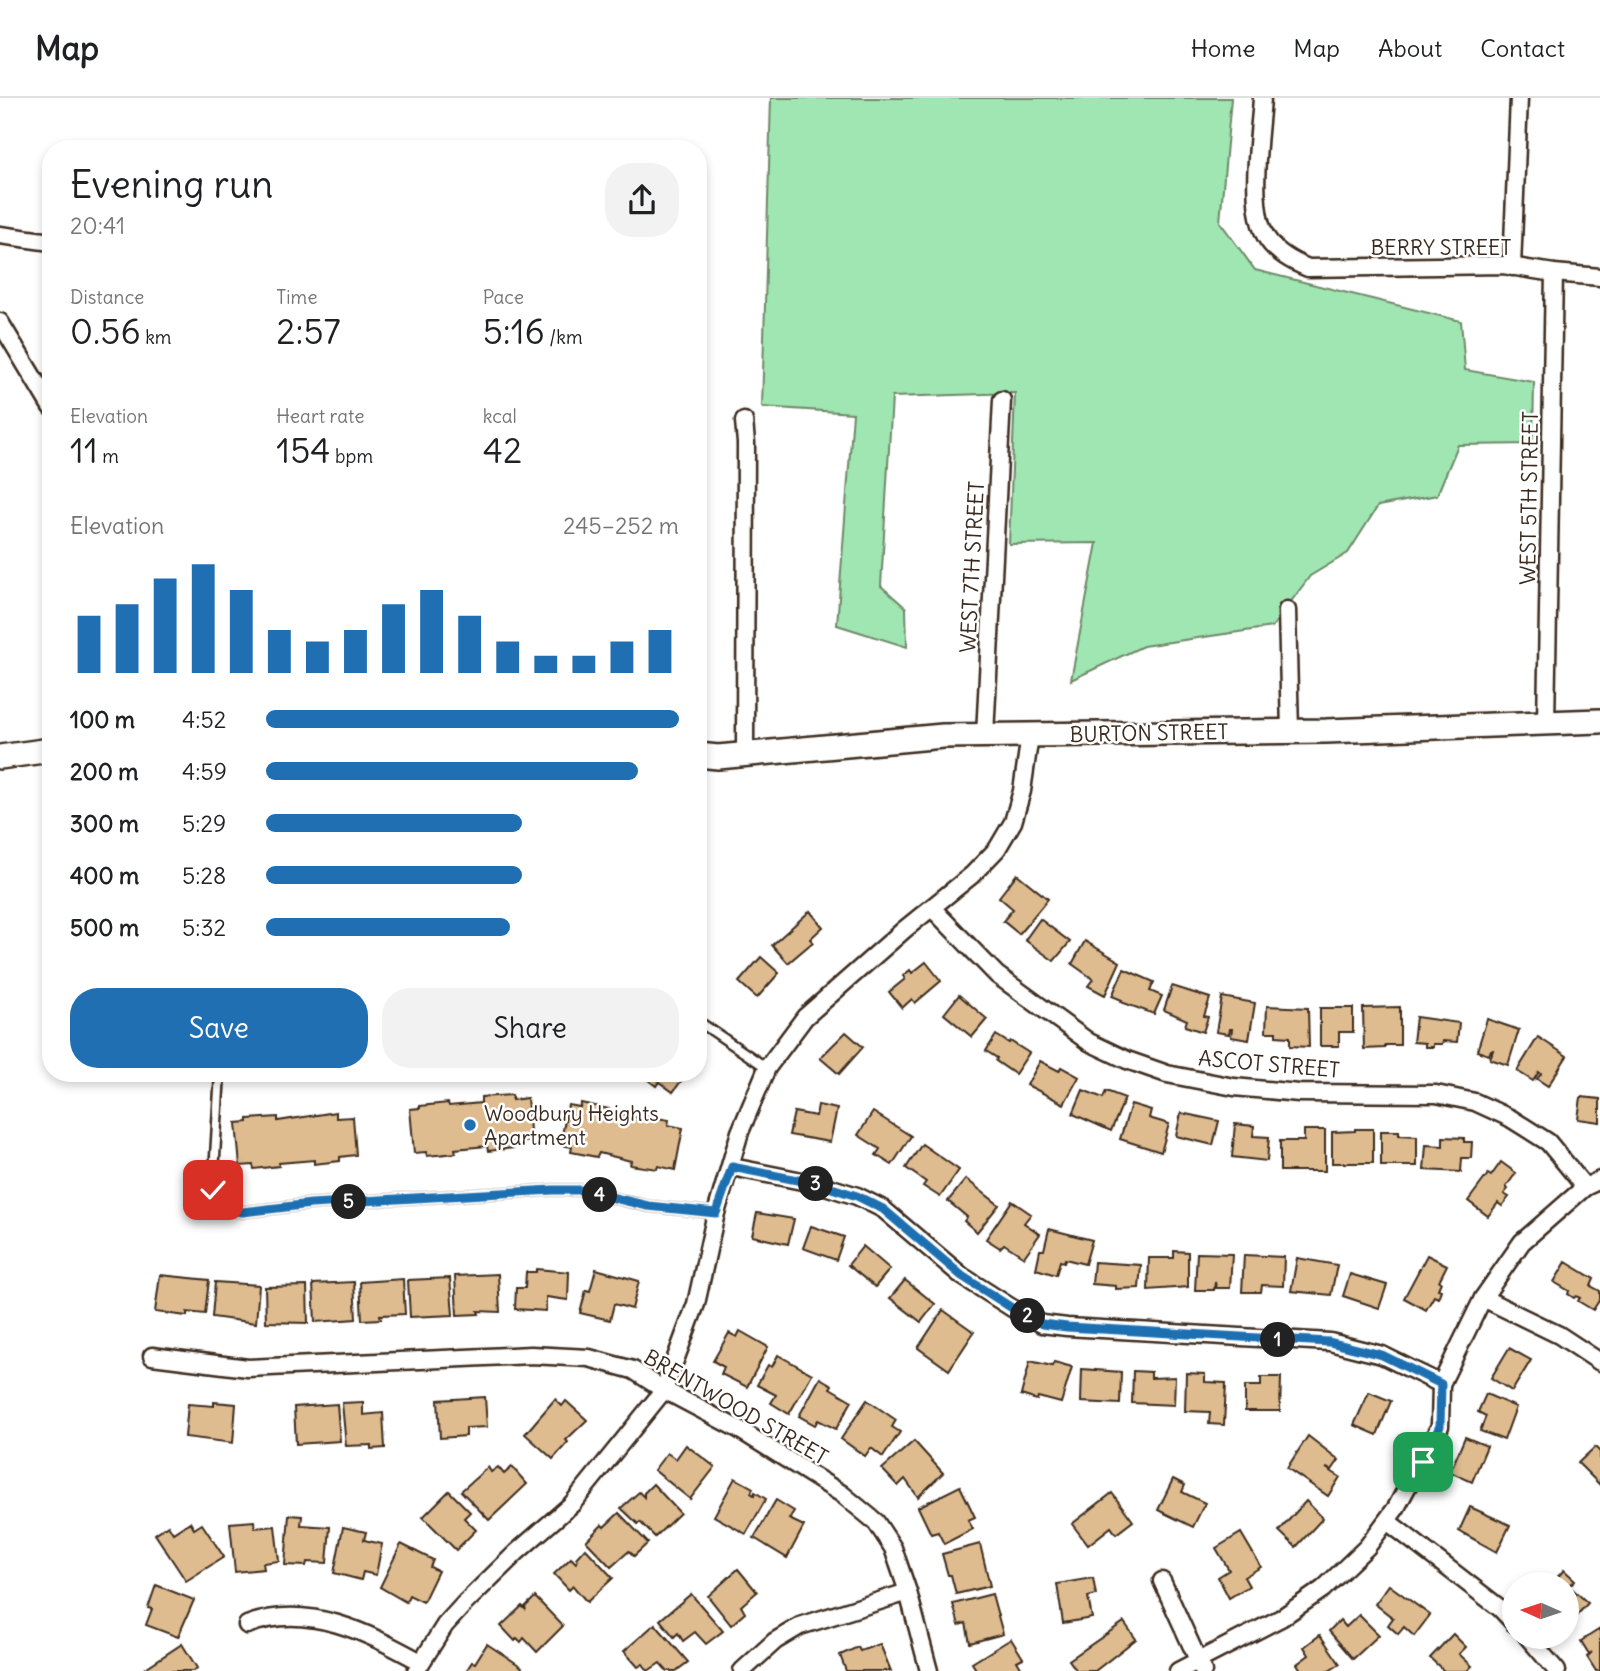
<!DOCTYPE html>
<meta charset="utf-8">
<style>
body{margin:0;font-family:Delius,sans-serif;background:#f2f2f2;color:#202124;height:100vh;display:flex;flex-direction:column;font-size:26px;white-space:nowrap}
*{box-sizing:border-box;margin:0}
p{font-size:23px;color:#757577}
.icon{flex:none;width:38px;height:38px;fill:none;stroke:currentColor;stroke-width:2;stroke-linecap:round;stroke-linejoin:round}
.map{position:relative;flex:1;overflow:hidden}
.panel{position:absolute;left:42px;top:42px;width:665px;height:942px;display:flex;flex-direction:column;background:#fff;border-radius:28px;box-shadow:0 4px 10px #0003}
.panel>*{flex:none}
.needle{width:46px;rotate:273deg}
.tools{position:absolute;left:1502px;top:1474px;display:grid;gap:14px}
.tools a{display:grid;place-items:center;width:77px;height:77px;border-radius:50%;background:#fff;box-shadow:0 4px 10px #0003;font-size:35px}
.pin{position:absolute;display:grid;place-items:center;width:60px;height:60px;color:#fff;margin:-30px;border-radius:14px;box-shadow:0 4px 10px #0006}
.km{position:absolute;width:35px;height:35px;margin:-18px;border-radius:50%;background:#222;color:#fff;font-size:19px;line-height:35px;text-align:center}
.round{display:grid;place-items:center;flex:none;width:74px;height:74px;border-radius:28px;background:#f2f2f2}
.headline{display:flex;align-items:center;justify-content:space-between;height:119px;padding:0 28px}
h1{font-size:38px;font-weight:600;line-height:52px}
.metrics{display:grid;grid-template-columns:repeat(3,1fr);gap:10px;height:119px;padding:7px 28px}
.metrics div{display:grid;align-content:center}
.metrics b{font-size:35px;font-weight:600}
.metrics small{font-size:19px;font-weight:400}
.metrics p{font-size:19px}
.chart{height:196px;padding:14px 28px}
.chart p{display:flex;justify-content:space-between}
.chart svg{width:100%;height:126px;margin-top:7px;stroke:#1f6fb2;stroke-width:6}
.cta{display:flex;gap:14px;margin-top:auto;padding:14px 28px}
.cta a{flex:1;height:80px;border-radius:28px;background:#1f6fb2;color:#fff;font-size:28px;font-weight:600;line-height:80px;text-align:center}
.cta a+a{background:#f2f2f2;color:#202124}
ul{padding:0 28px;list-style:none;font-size:23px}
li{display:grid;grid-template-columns:112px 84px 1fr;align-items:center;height:52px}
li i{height:18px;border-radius:9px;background:#1f6fb2}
header{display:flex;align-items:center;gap:42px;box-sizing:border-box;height:98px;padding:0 35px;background:#fff;border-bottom:2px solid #e0e0e0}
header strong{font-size:33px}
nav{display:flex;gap:38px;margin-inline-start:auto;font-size:24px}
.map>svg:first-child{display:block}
.green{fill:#a0e6b3;stroke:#6e8868;stroke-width:2}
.building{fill:#debc90;stroke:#3b2a1e;stroke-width:2}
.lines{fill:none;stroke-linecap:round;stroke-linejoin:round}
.lane-casing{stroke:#3b2a1e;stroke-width:13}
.street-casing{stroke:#3b2a1e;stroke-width:21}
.secondary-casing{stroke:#3b2a1e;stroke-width:28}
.lane{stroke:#fff;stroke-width:8}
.street{stroke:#fff;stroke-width:16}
.secondary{stroke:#fff;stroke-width:23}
.route-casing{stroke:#fff;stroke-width:14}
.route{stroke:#1f6fb2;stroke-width:9}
.poi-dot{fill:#1f6fb2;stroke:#fff;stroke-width:2.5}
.labels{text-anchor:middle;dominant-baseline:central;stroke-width:5;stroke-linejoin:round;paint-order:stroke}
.street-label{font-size:21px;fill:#3b2a1e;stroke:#fff}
.poi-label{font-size:21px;fill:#3b2a1e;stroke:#fff;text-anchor:start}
</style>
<header>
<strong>Map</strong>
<nav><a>Home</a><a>Map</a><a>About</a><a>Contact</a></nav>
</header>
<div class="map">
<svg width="1600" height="1573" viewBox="0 0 1600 1573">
<rect width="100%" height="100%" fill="#fff"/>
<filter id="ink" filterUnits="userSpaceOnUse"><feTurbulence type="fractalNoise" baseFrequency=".0143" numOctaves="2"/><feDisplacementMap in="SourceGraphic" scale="14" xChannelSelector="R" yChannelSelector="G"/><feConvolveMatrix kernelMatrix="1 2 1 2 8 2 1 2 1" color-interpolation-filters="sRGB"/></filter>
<g filter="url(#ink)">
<polygon class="green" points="771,0 1231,0 1220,124 1255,172 1461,223 1465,272 1534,284 1533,346 1458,347 1437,397 1378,408 1348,455 1310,478 1272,529 1143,548 1071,582 1097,445 1009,446 1015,295 892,299 881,488 906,510 907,549 837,527 853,315 762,309"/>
<g class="building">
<polygon points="1017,776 1048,801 1019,836 1003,823 1013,811 999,799"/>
<polygon points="810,813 823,829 810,841 813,844 788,865 772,847"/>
<polygon points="1040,821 1070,844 1054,863 1025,842"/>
<polygon points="1085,843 1120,864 1105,897 1088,888 1093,881 1072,866"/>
<polygon points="761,859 779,875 757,900 739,884"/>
<polygon points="926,864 941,883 915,905 912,901 902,910 889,894 905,881 903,878 910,872 912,875"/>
<polygon points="1124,871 1154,884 1150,893 1162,898 1154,916 1121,904 1122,902 1112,898"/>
<polygon points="1172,888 1210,900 1204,918 1208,919 1203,934 1185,928 1187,922 1164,912"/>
<polygon points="959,897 987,921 972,939 944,916"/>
<polygon points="1222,899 1255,905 1249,942 1231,939 1232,931 1230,931 1229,936 1216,934"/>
<polygon points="1267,908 1308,910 1309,949 1290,948 1290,939 1276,938 1276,934 1266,934"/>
<polygon points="1400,909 1400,947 1385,947 1385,950 1364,951 1363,910"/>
<polygon points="1320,910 1353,910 1353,934 1339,934 1339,948 1320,948"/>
<polygon points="1416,919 1459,925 1457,944 1443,943 1442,946 1433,946 1433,949 1425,949 1425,945 1413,944"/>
<polygon points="1487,921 1519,932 1508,967 1490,961 1493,952 1491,952 1489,957 1477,953"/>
<polygon points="846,934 863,949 839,976 820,960"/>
<polygon points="996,937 1009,945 1010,943 1029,955 1015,976 996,963 997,960 986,953"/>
<polygon points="1538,939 1567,958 1548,988 1537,981 1541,976 1539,974 1533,983 1517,973"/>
<polygon points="1040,963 1059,973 1061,969 1079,979 1064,1006 1027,987"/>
<polygon points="322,975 368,975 351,976 351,979 322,978"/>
<polygon points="639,975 687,975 673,994 659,984 656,988"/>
<polygon points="1083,992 1103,1000 1106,993 1125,1000 1111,1033 1073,1016"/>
<polygon points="512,997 512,1002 527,1000 531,1043 514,1045 514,1050 488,1053 487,1048 455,1051 456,1055 427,1058 426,1054 414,1055 410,1011 420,1010 420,1008 448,1005 449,1008 481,1005 481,999"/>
<polygon points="1581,999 1600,1001 1600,1024 1578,1021"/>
<polygon points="581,1005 609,1011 608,1014 639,1020 640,1017 669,1022 668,1027 683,1030 675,1072 658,1068 657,1071 630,1067 631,1063 599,1055 597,1059 571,1054 572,1049 560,1047 568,1007 580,1009"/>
<polygon points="1131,1006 1151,1012 1149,1020 1169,1026 1161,1054 1120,1041"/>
<polygon points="818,1007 837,1011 830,1044 789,1037 794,1014 816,1018"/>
<polygon points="336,1014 336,1020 353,1019 356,1057 340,1059 340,1063 314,1066 314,1062 279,1065 279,1068 254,1071 253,1067 240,1068 236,1025 248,1024 248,1021 278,1019 278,1023"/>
<polygon points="873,1014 911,1038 892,1067 876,1057 880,1051 858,1037"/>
<polygon points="1181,1015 1219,1023 1213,1047 1176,1038"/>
<polygon points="1235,1026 1254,1028 1253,1038 1269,1039 1267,1063 1232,1059"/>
<polygon points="1355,1031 1373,1031 1373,1065 1332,1065 1332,1034 1355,1033"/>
<polygon points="1304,1032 1325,1032 1325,1073 1280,1073 1280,1043 1304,1043"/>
<polygon points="1381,1033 1399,1033 1399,1037 1417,1038 1417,1068 1381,1068"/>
<polygon points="1443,1039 1464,1040 1464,1044 1472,1044 1471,1060 1462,1060 1461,1074 1424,1072 1426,1047 1443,1048"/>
<polygon points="922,1046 959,1072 940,1099 923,1088 926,1084 906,1070"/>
<polygon points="1501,1064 1516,1075 1506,1089 1508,1091 1504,1096 1509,1099 1502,1108 1498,1105 1488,1118 1468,1103 1488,1076 1491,1078"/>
<polygon points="966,1081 999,1107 977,1134 964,1123 967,1119 948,1103"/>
<polygon points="1012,1103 1031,1116 1024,1125 1040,1136 1024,1159 1004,1146 1000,1150 986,1141"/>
<polygon points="757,1115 794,1121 788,1146 752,1138"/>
<polygon points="811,1128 844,1139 836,1162 803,1150"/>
<polygon points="1049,1131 1092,1142 1085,1166 1065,1161 1064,1164 1060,1163 1056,1177 1036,1171 1040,1152 1044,1152"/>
<polygon points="863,1148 890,1171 875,1189 848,1167"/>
<polygon points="1174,1153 1188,1154 1188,1189 1148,1192 1149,1160 1174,1160"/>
<polygon points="1197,1155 1232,1156 1230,1190 1216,1190 1215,1184 1214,1192 1195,1192"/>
<polygon points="1244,1157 1284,1159 1283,1188 1262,1187 1261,1194 1242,1194"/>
<polygon points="1427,1157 1447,1167 1439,1183 1441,1184 1438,1191 1441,1192 1438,1200 1434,1198 1426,1212 1404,1200"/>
<polygon points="1297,1160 1337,1167 1331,1197 1291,1193"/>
<polygon points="1094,1164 1141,1167 1139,1190 1116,1191 1116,1188 1092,1186"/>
<polygon points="1566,1164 1594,1181 1591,1188 1600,1193 1600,1201 1593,1212 1578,1203 1580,1200 1576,1198 1574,1200 1568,1196 1569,1193 1554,1184"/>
<polygon points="536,1171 569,1174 568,1202 546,1199 546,1213 515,1211 516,1190 525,1190 526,1174 536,1174"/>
<polygon points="596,1171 639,1183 632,1211 614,1206 610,1222 580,1215 586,1192 590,1193"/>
<polygon points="498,1176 500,1214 478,1213 479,1216 457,1217 455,1178"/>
<polygon points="1350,1176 1387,1187 1379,1210 1343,1198"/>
<polygon points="160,1177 209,1182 205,1216 187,1214 187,1218 155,1214"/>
<polygon points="450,1180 453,1217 410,1219 408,1182"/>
<polygon points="403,1181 405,1216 380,1217 381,1221 362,1222 360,1184"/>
<polygon points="905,1182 935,1206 921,1224 890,1200"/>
<polygon points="215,1184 259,1187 256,1225 212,1219"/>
<polygon points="354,1184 356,1221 315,1224 313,1186"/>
<polygon points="307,1188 308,1225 266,1224 265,1189"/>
<polygon points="943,1212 974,1234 949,1272 918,1250"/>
<polygon points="740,1233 768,1249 747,1289 721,1276 724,1269 713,1263 729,1235 737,1239"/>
<polygon points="1509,1250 1531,1262 1512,1293 1491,1280"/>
<polygon points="778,1257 812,1276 789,1316 771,1305 776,1297 757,1287 768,1267 772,1269"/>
<polygon points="1030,1263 1052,1268 1054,1264 1072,1269 1061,1305 1038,1299 1037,1302 1021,1297"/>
<polygon points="1082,1271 1121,1274 1120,1306 1081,1304"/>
<polygon points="1133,1273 1151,1274 1151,1280 1175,1279 1174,1307 1132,1305"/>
<polygon points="1186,1275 1205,1276 1205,1284 1226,1285 1224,1327 1209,1326 1210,1314 1185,1313"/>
<polygon points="1261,1279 1281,1279 1280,1313 1245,1313 1245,1288 1261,1288"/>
<polygon points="820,1280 832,1287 830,1290 852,1303 836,1331 818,1322 815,1327 799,1318"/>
<polygon points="1369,1294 1391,1303 1377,1337 1354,1327"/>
<polygon points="1486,1296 1516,1309 1504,1342 1480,1333 1486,1318 1478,1314"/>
<polygon points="485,1299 487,1329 466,1330 466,1338 440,1340 438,1302"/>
<polygon points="555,1301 562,1308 566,1303 587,1322 566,1342 568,1344 553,1361 525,1336"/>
<polygon points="867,1302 896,1322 892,1329 900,1334 883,1359 871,1350 865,1358 841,1341"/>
<polygon points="214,1304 236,1306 233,1345 185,1339 188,1306 214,1308"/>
<polygon points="363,1304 363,1317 383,1315 385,1350 371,1351 371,1347 346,1348 342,1305"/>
<polygon points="337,1306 340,1343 296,1346 294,1309"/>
<polygon points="1308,1338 1339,1362 1332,1372 1326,1370 1340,1379 1328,1398 1287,1370"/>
<polygon points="1465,1339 1487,1348 1472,1384 1450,1374"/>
<polygon points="914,1343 943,1375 918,1399 905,1381 898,1388 882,1371"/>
<polygon points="686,1347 715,1369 690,1401 654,1372 667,1355 676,1361"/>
<polygon points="1595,1349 1600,1354 1600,1387 1578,1365"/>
<polygon points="488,1369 491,1374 498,1369 504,1376 512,1369 527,1386 489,1422 461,1393"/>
<polygon points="735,1380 753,1390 751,1395 754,1397 755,1394 766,1401 746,1436 714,1418"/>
<polygon points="1173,1381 1185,1387 1182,1394 1205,1405 1193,1429 1158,1412"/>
<polygon points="653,1386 680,1415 655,1439 640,1424 638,1426 621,1410 639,1394 644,1399 644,1395"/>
<polygon points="960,1388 975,1419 968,1422 973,1431 944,1446 938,1434 931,1436 918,1409"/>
<polygon points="449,1393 470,1414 464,1420 476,1432 456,1452 423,1419"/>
<polygon points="1112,1395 1133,1423 1116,1436 1111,1429 1088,1447 1072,1426"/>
<polygon points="776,1402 794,1413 789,1421 804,1428 787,1460 754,1440"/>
<polygon points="1306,1403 1323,1420 1296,1449 1279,1433"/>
<polygon points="1470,1409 1510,1427 1497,1454 1459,1433"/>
<polygon points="619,1415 648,1445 634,1458 629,1453 611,1469 586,1443 602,1427 604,1429"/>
<polygon points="289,1417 302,1418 301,1427 330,1429 327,1465 307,1464 306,1468 285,1467"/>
<polygon points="254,1423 255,1430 275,1428 279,1463 263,1465 264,1471 235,1474 230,1425"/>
<polygon points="190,1424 194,1431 202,1426 224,1459 186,1483 155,1436 168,1427 173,1435"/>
<polygon points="343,1429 366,1434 364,1442 382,1446 376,1477 363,1474 361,1482 334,1475"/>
<polygon points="1241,1435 1261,1469 1244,1479 1249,1488 1229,1500 1218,1479 1229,1472 1216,1450"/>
<polygon points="401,1446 433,1462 430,1469 438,1473 423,1504 409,1497 406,1504 380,1489"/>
<polygon points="980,1446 990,1488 956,1496 951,1477 948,1477 942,1456"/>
<polygon points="585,1450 613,1480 587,1504 573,1488 569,1492 554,1476 571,1460 576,1465 578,1462 576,1460"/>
<polygon points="738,1471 757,1494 741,1508 745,1515 731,1527 708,1498"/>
<polygon points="1564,1472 1575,1482 1569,1488 1588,1505 1567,1528 1566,1486 1551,1486"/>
<polygon points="1093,1480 1096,1497 1088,1499 1092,1520 1063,1525 1057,1486"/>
<polygon points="156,1487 194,1502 178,1539 146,1527 152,1511 148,1510"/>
<polygon points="1389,1487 1430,1517 1414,1538 1404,1529 1398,1536 1388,1527 1393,1520 1375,1506"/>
<polygon points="691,1496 723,1533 706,1546 695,1534 683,1543 678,1535 674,1539 660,1522"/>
<polygon points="992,1496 1003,1536 970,1545 966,1525 959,1527 953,1506"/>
<polygon points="535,1499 563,1528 537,1554 524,1540 521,1544 517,1540 515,1543 501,1528 522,1508 526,1512 525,1509"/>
<polygon points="1359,1517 1379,1537 1353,1561 1329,1533 1340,1522 1346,1529"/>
<polygon points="1124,1524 1136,1541 1095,1573 1077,1573 1069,1562"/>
<polygon points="655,1526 688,1564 676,1573 667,1573 660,1565 648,1573 643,1566 638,1569 624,1553"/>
<polygon points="1600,1531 1600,1573 1596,1573 1587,1559 1592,1554 1589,1556 1581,1543"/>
<polygon points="1453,1536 1466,1549 1459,1556 1472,1568 1467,1573 1444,1573 1430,1560"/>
<polygon points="1320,1537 1340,1566 1329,1573 1302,1573 1297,1566 1309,1557 1304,1549"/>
<polygon points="1011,1541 1023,1560 1017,1563 1023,1573 977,1573 972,1565"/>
<polygon points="182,1546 197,1570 194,1573 141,1573"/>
<polygon points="487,1546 522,1569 520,1573 466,1573 472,1564 475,1565"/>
<polygon points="880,1546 891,1573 846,1573 840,1557 858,1549 860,1553"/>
</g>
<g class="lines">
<g class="lane-casing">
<g id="lane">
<polyline points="698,923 767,970"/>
<polyline points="220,975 213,1092 219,1105 227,1112 243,1114 311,1106 553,1092 581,1092 647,1108 716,1115"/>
</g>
</g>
<g class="street-casing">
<g id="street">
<path d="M 1262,0 C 1260,35 1247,113 1268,142 C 1277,155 1293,164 1308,170 L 1503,167 L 1554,175 L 1600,179"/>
<polyline points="0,137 51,144"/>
<polyline points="1512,169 1519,0"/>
<polyline points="0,224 51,309"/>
<polyline points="744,323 746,345 745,657"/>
<polyline points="1287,512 1290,634"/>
<polyline points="1546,625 1554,175"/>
<polyline points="985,637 1002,302"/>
<polyline points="932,810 997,877 1089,944 1127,962 1167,976 1234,989 1299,995 1436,996 1475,1004 1510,1020 1548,1044 1585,1089"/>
<polyline points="732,1069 822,1087 857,1098 883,1111 962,1178 1012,1210 1042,1226 1067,1229 1330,1244 1382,1257 1441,1286"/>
<polyline points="1483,1200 1559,1237 1600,1264"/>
<polyline points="152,1258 248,1270 531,1257 589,1260 633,1272 664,1292 740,1332 842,1396 876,1424 893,1450 908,1494 929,1573"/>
<polyline points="1387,1423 1501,1511 1514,1525"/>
<polyline points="1162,1483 1203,1573"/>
<path d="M 247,1527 C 307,1503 368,1535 421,1564"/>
<polyline points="1527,1538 1557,1573"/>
<polyline points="416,1573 445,1527 465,1505 517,1454 572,1406 664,1292 696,1206 716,1115 740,1034 767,970 805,919 905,831 972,777 997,751 1013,724 1022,693 1030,637"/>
<polyline points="742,1573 775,1543 800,1528 908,1494"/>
<polyline points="1178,1573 1281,1520 1323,1491 1367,1449 1396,1410 1440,1328 1441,1286 1483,1200 1522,1144 1585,1089 1600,1082"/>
</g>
</g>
<g class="secondary-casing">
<g id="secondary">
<polyline points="698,657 718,659 943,638 1326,633 1600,623"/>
<polyline points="0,659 51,652"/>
</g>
</g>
<use href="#lane" class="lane"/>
<use href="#street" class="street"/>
<use href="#secondary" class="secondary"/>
</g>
</g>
<g class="lines" filter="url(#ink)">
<g class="route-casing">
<polyline id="route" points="213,1092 219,1105 228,1112 243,1114 311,1106 553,1092 581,1092 648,1108 716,1115 732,1069 822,1087 857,1098 883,1111 962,1178 1012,1210 1042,1226 1067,1229 1329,1244 1382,1257 1441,1286 1440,1328 1423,1364"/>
</g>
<use href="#route" class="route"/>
</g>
<circle class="poi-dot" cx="470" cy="1027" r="7"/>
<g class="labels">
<g class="street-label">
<text x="1441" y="149">BERRY STREET</text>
<text transform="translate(1529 400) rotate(-89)">WEST 5TH STREET</text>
<text transform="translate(972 469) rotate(-87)">WEST 7TH STREET</text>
<text transform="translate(1149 635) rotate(-1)">BURTON STREET</text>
<text transform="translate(1269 966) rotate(5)">ASCOT STREET</text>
<text transform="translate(736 1309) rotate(30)">BRENTWOOD STREET</text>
</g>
<g class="poi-label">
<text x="484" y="1015">Woodbury Heights<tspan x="484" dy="24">Apartment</tspan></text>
</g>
</g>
</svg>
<div class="tools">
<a><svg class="needle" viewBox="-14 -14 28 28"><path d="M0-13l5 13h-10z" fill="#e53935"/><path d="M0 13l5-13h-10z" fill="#757577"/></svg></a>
</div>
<div class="pin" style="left:1423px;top:1364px;background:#1e9e55"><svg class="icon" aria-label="arrive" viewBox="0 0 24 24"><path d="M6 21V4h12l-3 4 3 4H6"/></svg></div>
<div class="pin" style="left:213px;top:1092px;background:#d93025"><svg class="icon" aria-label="check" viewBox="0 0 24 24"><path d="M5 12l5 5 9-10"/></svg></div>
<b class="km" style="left:1278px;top:1242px">1</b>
<b class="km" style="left:1028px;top:1218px">2</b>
<b class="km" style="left:816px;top:1086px">3</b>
<b class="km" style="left:600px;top:1097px">4</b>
<b class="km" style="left:349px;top:1104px">5</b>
<section class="panel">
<div class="headline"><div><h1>Evening run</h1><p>20:41</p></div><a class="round"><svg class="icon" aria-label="share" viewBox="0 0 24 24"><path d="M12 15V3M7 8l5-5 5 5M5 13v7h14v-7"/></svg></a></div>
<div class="metrics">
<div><p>Distance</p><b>0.56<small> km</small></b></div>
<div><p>Time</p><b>2:57</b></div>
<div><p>Pace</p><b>5:16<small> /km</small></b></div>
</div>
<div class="metrics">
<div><p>Elevation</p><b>11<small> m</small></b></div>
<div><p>Heart rate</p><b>154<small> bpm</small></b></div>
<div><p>kcal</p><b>42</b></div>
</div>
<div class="chart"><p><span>Elevation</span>245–252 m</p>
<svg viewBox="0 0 160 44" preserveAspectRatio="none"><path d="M5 44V24M15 44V20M25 44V11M35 44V6M45 44V15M55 44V29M65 44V33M75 44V29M85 44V20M95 44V15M105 44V24M115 44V33M125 44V38M135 44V38M145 44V33M155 44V29"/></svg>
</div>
<ul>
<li><b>100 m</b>4:52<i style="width:100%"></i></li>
<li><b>200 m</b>4:59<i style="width:90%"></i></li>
<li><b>300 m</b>5:29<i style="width:62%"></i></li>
<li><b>400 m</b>5:28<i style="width:62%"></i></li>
<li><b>500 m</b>5:32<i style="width:59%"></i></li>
</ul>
<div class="cta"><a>Save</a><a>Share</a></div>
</section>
</div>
